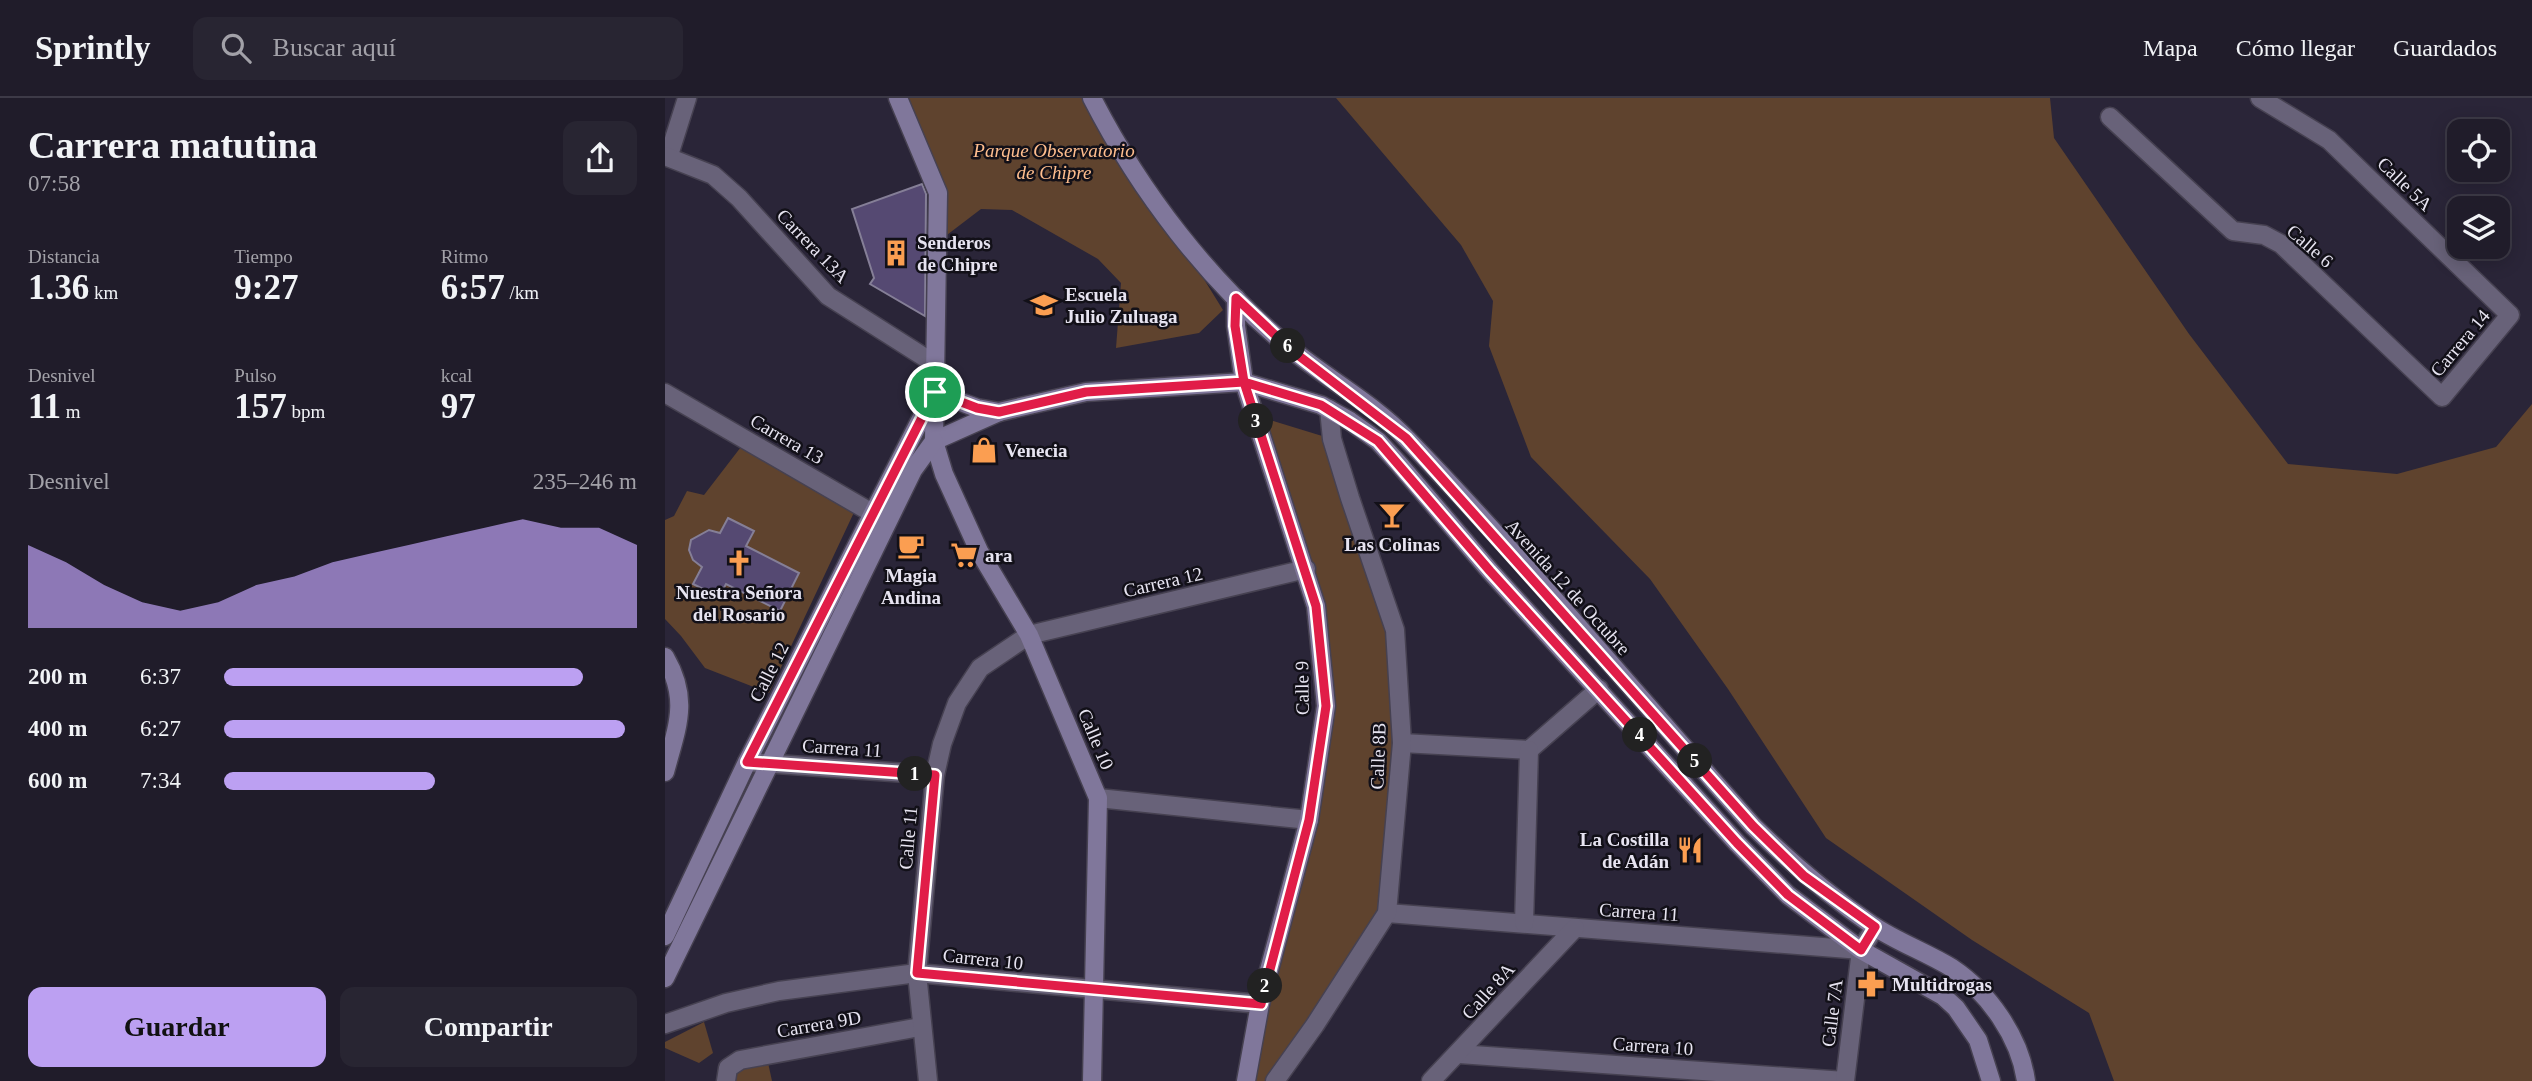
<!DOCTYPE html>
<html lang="es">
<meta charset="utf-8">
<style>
body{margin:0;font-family:"Times New Roman",serif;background:#282532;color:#f1f3f6;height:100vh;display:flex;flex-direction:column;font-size:26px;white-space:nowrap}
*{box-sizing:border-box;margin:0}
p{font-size:23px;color:#a2a1a8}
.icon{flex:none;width:38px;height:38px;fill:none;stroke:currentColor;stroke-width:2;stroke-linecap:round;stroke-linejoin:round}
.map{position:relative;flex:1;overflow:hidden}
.side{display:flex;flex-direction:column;background:#201c2a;width:665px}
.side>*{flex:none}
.buttons{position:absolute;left:1782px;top:21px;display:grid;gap:14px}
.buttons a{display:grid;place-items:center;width:63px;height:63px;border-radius:14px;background:#201c2a;box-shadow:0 4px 18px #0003,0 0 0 2px #3d3a47;font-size:35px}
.pin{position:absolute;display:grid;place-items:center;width:60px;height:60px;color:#fff;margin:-30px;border:4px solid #fff;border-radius:50%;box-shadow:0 2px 7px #0007}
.km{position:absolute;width:35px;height:35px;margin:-18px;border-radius:50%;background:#222;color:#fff;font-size:19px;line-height:35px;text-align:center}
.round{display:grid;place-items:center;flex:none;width:74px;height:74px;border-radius:14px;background:#282532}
.overview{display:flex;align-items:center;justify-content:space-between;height:119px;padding:0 28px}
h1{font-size:38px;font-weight:800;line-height:52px}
.figures{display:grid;grid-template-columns:repeat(3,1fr);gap:10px;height:119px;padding:7px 28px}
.figures div{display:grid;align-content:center}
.figures b{font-size:35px;font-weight:800}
.figures small{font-size:19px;font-weight:400}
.figures p{font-size:19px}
.chart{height:196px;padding:14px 28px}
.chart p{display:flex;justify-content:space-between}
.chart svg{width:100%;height:126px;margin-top:7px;fill:#bca0f2;opacity:.7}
.action{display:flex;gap:14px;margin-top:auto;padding:14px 28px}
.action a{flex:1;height:80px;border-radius:14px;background:#bca0f2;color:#111;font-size:28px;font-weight:800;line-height:80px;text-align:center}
.action a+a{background:#282532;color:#f1f3f6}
ul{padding:0 28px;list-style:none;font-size:23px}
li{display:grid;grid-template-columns:112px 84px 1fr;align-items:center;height:52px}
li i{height:18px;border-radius:9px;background:#bca0f2}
header{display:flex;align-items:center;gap:42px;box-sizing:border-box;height:98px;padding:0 35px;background:#201c2a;border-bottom:2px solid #3d3a47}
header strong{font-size:33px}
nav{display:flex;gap:38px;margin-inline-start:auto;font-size:24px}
.search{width:490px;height:63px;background:#282532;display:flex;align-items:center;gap:18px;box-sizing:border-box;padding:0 24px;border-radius:14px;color:#a2a1a8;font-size:26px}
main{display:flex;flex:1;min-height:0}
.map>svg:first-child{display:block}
.green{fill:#5f432e}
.building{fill:#554972;stroke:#857f97;stroke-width:2}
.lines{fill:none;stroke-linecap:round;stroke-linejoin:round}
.street-casing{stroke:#464151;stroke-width:21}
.secondary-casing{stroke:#464151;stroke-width:21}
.street{stroke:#686279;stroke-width:18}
.secondary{stroke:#80779b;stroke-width:18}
.route-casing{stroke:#fff;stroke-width:14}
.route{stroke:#e11d48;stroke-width:9}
.labels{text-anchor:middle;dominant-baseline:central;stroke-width:5;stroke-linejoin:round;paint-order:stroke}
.park-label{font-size:19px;font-style:italic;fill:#ffbe8e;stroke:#121018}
.street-label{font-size:19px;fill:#e7e4f1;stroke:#121018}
.poi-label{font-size:19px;font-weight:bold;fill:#e7e4f1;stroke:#121018;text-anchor:start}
</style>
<header>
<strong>Sprintly</strong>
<div class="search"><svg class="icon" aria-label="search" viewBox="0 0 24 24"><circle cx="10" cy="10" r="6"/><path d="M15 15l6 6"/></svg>Buscar aquí</div>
<nav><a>Mapa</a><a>Cómo llegar</a><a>Guardados</a></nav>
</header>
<main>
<section class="side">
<div class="overview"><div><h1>Carrera matutina</h1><p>07:58</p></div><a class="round"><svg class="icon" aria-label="share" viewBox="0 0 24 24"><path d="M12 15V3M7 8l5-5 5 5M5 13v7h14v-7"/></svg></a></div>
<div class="figures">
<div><p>Distancia</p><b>1.36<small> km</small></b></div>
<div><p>Tiempo</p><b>9:27</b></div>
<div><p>Ritmo</p><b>6:57<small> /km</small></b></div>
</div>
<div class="figures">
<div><p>Desnivel</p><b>11<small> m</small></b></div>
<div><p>Pulso</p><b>157<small> bpm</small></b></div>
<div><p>kcal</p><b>97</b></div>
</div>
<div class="chart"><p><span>Desnivel</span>235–246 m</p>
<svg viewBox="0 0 160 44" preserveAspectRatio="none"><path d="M0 44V15L10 21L20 29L30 35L40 38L50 35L60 29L70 26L80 21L90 18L100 15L110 12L120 9L130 6L140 9L150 9L160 15V44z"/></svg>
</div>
<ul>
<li><b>200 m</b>6:37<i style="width:87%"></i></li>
<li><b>400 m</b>6:27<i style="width:97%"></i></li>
<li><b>600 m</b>7:34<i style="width:51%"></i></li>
</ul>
<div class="action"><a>Guardar</a><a>Compartir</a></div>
</section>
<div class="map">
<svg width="1867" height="983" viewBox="0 0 1867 983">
<rect width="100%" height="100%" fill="#2a2538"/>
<g class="green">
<polygon points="235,0 427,0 558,212 534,235 451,250 456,185 433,161 347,112 316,111 274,143 273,95"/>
<polygon points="671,0 1385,0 1389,40 1524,236 1623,366 1732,376 1831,349 1867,306 1867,983 1449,983 1424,915 1307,842 1161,740 1063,591 985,481 866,359 824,248 828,203 796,147"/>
<polygon points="589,317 667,341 716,485 737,645 722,815 610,983 581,983 644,722 658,559"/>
<polygon points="79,345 192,408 104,595 40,570 16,538 0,521 0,422 9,418 22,393 39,397"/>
<polygon points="39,924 48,955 34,965 0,950 0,944"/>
<polygon points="102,960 107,983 64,983 66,972"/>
</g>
<g class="building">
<polygon points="257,86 261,96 260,218 205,186 209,180 187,111"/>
<polygon points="63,420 89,433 81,448 134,475 115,513 61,486 54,499 28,486 37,469 28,462 24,452 26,442 44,432 55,435"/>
</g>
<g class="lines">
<g class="street-casing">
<g id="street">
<polyline points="1445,19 1568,133 1599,137 1616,146 1777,299 1845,217 1664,42 1595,0"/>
<polyline points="4,57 22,0"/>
<polyline points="0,58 48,77 74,100 163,198 270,266"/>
<polyline points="0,295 221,423"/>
<polyline points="737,645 864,652 934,591"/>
<polyline points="82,664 270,677"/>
<polyline points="433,700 644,722"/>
<polyline points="722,815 1196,852"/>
<polyline points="859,825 864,652"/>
<polyline points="0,926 61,905 114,893 252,875 595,906"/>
<polyline points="794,956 1180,983"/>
<polyline points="61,983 63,970 75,962 255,929"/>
<polyline points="263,983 252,875 270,677 277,646 292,605 315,570 364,537 641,471"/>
<polyline points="610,983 650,927 722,815 737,645 730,532 685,400 667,341 664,311"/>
<polyline points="766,983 910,830"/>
<polyline points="1180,983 1196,852 1210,829"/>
</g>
</g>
<g class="secondary-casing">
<g id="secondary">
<polyline points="233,0 273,95 269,343 279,376 314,453 364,537 433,700 427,983"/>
<path d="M 427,0 C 475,94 544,184 626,251 C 664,282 709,306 743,342 C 863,466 974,600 1088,728 C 1126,765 1163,797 1207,827 C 1232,844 1261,854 1287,870 C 1323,894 1355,939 1361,983"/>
<polyline points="571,200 571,228 579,284 651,508 661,608 644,722 595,906 581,983"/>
<polyline points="269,294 312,310 334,314"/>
<polyline points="269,343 334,314 421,294 579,284 656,307 685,323 713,343 734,366 825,473 1072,745 1123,797 1196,852 1278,898 1291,910 1313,942 1326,983"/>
<path d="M 0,559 C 25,602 12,629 0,674"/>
<polyline points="0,838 82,664 268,297"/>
<polyline points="0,880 248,372 269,343"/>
</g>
</g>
<use href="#street" class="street"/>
<use href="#secondary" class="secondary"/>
</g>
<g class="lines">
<g class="route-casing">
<polyline id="route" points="270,294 82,664 270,677 252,875 596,906 644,722 661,608 651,508 579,284 656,307 713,343 825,473 1072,745 1123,797 1196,852 1210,829 1139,778 1088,728 741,340 625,251 571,200 570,228 579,284 421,294 334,314 312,310 270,294"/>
</g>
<use href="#route" class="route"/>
</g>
<defs>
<g id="building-bare" transform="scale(2.1)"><path d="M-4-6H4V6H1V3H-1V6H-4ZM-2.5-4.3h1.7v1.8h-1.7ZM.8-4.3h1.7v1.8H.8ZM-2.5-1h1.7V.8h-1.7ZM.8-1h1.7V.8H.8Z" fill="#fb9e51" stroke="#121018" stroke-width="2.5" paint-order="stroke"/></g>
<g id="school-bare" transform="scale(2.1)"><path d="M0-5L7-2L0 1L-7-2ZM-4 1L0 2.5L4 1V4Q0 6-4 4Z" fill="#fb9e51" stroke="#121018" stroke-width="2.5" paint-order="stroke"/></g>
<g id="shop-bare" transform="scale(2.1)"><path d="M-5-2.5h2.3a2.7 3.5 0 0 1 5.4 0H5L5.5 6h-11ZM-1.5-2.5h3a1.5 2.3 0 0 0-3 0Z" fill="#fb9e51" stroke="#121018" stroke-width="2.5" paint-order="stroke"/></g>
<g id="bar-bare" transform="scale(2.1)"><path d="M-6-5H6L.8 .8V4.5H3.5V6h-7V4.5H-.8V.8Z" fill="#fb9e51" stroke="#121018" stroke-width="2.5" paint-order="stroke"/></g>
<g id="cafe-bare" transform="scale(2.1)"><path d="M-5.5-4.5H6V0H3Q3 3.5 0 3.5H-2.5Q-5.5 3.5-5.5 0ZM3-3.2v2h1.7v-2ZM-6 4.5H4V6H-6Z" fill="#fb9e51" stroke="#121018" stroke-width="2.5" paint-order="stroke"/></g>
<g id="supermarket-bare" transform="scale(2.1)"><path d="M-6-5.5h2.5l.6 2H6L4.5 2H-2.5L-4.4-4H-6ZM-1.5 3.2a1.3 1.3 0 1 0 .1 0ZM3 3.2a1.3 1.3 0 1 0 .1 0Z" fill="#fb9e51" stroke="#121018" stroke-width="2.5" paint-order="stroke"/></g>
<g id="church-bare" transform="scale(2.1)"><path d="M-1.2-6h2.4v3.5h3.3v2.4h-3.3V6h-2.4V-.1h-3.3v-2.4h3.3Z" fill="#fb9e51" stroke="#121018" stroke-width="2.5" paint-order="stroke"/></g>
<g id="restaurant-bare" transform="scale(2.1)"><path d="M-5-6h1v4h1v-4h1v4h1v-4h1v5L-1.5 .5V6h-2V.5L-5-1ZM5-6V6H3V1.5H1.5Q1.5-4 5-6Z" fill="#fb9e51" stroke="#121018" stroke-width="2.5" paint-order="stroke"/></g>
<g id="pharmacy-bare" transform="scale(2.1)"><path d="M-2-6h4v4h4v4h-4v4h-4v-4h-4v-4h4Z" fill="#fb9e51" stroke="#121018" stroke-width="2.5" paint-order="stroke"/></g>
</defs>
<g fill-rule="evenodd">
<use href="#building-bare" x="231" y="155"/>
<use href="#school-bare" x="379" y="207"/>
<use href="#shop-bare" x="319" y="352"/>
<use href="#bar-bare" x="727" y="417"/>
<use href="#cafe-bare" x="246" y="448"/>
<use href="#supermarket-bare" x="299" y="457"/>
<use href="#church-bare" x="74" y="465"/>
<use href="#restaurant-bare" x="1025" y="752"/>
<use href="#pharmacy-bare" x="1206" y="886"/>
</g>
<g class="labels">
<g class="park-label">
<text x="389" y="52">Parque Observatorio<tspan x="389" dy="22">de Chipre</tspan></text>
</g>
<g class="street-label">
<text transform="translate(1740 86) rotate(44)">Calle 5A</text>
<text transform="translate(148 148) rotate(46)">Carrera 13A</text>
<text transform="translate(1645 148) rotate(41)">Calle 6</text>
<text transform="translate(1795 245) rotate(-50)">Carrera 14</text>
<text transform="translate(122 341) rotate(30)">Carrera 13</text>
<text transform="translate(498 484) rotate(-13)">Carrera 12</text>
<text transform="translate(903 489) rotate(48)">Avenida 12 de Octubre</text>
<text transform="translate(104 574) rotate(-63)">Calle 12</text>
<text transform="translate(637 590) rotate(-91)">Calle 9</text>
<text transform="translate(431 641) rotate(67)">Calle 10</text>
<text transform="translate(177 650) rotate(4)">Carrera 11</text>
<text transform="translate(713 658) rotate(-88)">Calle 8B</text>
<text transform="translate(243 740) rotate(-85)">Calle 11</text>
<text transform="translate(974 814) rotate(4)">Carrera 11</text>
<text transform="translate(318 861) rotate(6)">Carrera 10</text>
<text transform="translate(823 893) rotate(-48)">Calle 8A</text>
<text transform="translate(1167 915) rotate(-83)">Calle 7A</text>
<text transform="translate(154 926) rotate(-10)">Carrera 9D</text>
<text transform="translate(988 948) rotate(4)">Carrera 10</text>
</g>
<g class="poi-label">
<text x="252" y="144">Senderos<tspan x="252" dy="22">de Chipre</tspan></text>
<text x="400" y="196">Escuela<tspan x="400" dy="22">Julio Zuluaga</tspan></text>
<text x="340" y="352">Venecia</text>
<text x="727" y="446" text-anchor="middle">Las Colinas</text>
<text x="320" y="457">ara</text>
<text x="246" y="477" text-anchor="middle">Magia<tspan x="246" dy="22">Andina</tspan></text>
<text x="74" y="494" text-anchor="middle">Nuestra Señora<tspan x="74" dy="22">del Rosario</tspan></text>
<text x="1004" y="741" text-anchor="end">La Costilla<tspan x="1004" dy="22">de Adán</tspan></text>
<text x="1227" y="886">Multidrogas</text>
</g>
</g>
</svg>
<div class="buttons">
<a><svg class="icon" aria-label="locate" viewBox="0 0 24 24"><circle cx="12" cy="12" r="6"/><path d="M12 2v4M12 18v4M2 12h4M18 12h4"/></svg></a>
<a><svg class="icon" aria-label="layers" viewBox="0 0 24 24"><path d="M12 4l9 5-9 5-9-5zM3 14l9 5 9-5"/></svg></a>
</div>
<div class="pin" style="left:270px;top:294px;background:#1e9e55"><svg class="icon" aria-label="arrive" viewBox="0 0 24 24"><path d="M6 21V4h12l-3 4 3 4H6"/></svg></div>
<b class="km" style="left:250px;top:676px">1</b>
<b class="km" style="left:600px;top:888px">2</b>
<b class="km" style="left:591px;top:323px">3</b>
<b class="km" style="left:975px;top:637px">4</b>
<b class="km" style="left:1030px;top:663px">5</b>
<b class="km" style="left:623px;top:248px">6</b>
</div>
</main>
